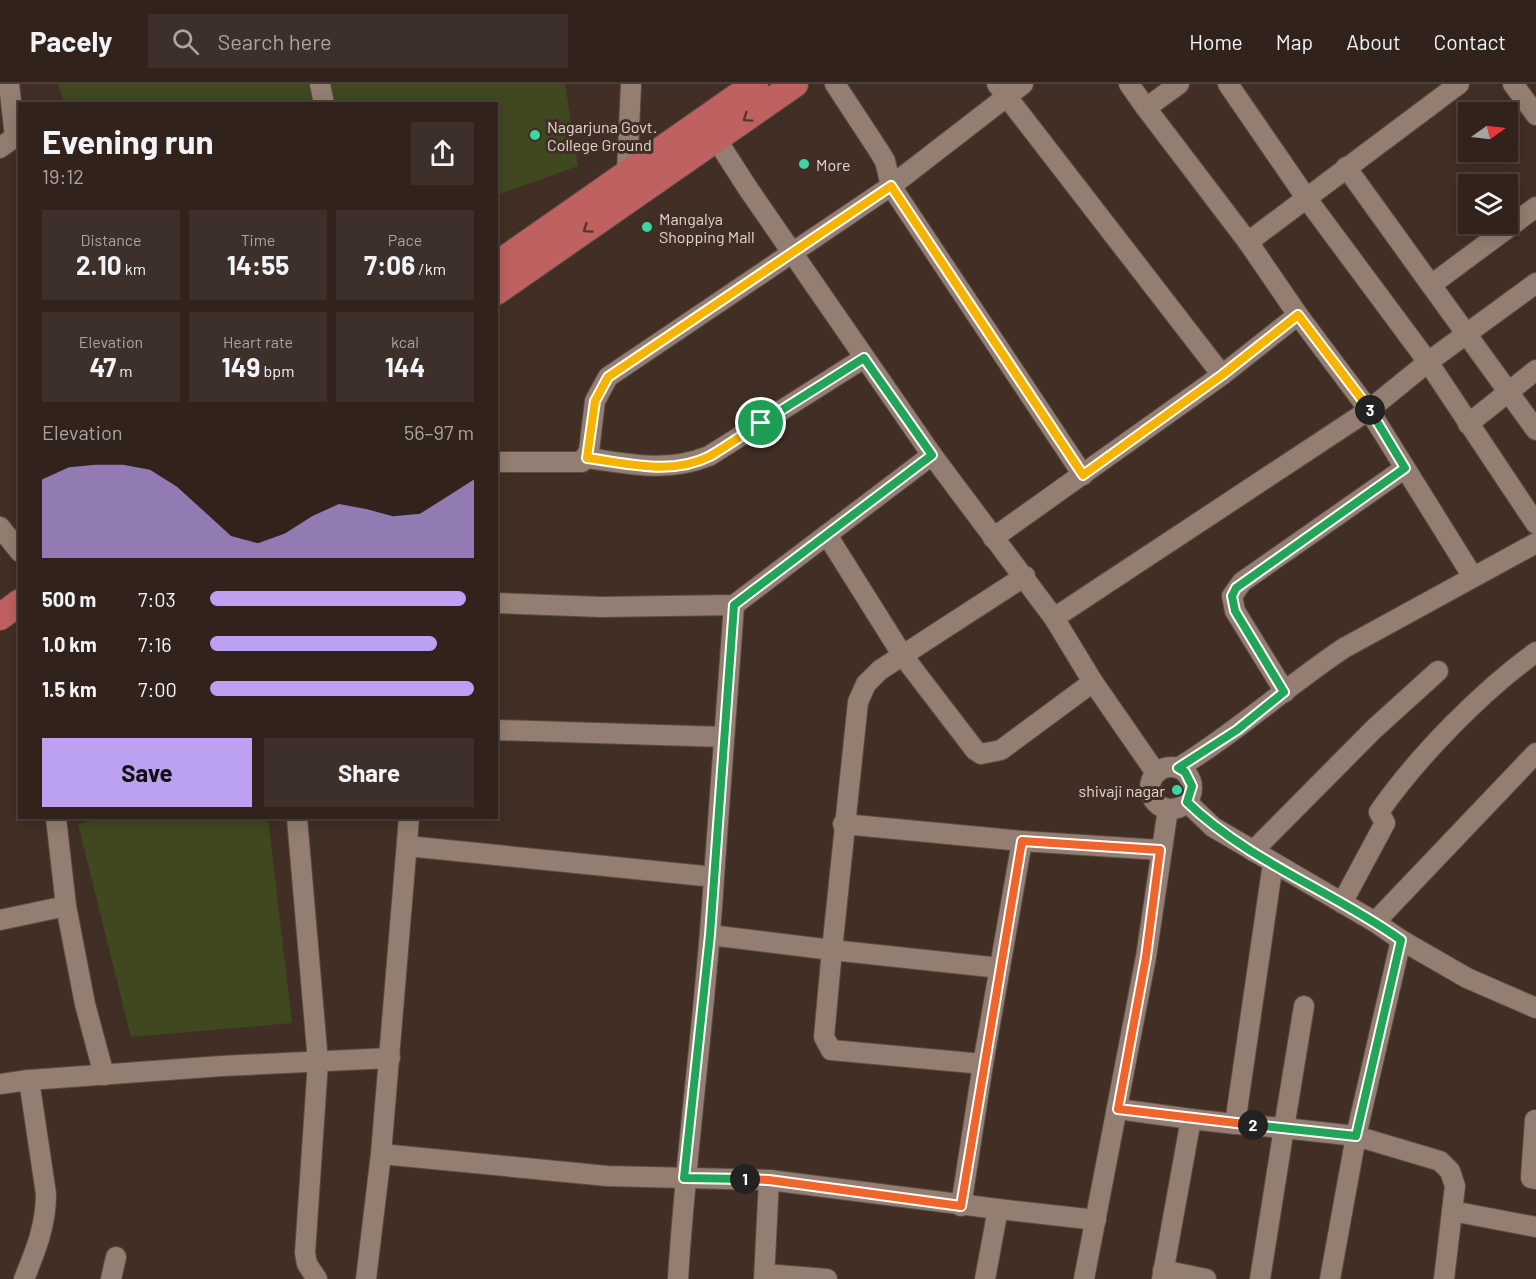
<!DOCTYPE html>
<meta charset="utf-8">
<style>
body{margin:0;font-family:Barlow,sans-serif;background:#3d2f29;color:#f1f3f6;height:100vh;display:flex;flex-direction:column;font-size:22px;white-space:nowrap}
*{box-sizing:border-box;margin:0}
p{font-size:20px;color:#a8a4a3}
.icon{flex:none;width:33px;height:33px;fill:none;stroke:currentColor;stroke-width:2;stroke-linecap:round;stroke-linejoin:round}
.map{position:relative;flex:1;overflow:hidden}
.drawer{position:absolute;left:18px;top:18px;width:480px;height:717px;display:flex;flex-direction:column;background:#31231c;border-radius:0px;box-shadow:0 3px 15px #0003,0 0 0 2px #4c403b}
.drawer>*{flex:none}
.needle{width:39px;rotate:76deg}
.tools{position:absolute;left:1458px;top:18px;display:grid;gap:12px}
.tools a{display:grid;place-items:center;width:60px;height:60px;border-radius:0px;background:#31231c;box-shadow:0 3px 15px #0003,0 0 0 2px #4c403b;font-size:30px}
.pin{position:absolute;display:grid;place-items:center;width:51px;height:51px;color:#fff;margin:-26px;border:3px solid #fff;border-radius:50%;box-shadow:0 2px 6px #0007}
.km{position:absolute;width:30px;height:30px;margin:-15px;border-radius:50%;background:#222;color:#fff;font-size:16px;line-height:30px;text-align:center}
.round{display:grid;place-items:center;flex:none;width:63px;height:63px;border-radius:0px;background:#3d2f29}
.summary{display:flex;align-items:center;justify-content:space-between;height:102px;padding:0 24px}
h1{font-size:33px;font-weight:700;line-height:45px}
.metrics{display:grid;grid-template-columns:repeat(3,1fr);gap:9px;height:102px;padding:6px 24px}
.metrics div{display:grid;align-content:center;border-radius:0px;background:#3d2f29;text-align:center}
.metrics b{font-size:26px;font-weight:700}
.metrics small{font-size:16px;font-weight:400}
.metrics p{font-size:16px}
.chart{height:168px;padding:12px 24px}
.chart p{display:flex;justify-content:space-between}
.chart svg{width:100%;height:108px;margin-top:6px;fill:#bca0f2;opacity:.7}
.cta{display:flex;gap:12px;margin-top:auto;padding:12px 24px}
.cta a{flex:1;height:69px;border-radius:0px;background:#bca0f2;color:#111;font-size:24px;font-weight:700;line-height:69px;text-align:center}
.cta a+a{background:#3d2f29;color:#f1f3f6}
ul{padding:0 24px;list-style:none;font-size:20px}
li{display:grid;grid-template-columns:96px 72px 1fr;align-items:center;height:45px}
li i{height:15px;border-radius:8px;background:#bca0f2}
header{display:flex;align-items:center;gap:36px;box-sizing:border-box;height:84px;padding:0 30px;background:#31231c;border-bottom:2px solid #4c403b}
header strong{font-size:28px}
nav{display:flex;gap:33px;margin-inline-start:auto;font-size:21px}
.search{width:420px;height:54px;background:#3d2f29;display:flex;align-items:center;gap:15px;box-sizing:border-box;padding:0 21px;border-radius:0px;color:#a8a4a3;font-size:22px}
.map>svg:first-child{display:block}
.green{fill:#404820}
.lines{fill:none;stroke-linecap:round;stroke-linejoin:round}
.minor-casing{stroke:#5c4c43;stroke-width:22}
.major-casing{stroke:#5c4c43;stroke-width:28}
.minor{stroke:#947e72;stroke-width:20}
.major{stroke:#bf6161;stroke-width:26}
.oneway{stroke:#54362e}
.split-1-casing{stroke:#fff;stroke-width:12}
.split-2-casing{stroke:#fff;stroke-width:12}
.split-3-casing{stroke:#fff;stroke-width:12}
.split-4-casing{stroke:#fff;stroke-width:12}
.split-1{stroke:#22a559;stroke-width:8}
.split-2{stroke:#f0652b;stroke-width:8}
.split-3{stroke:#22a559;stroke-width:8}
.split-4{stroke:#f5b400;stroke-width:8}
.poi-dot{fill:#3dd4a3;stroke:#412f25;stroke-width:2}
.labels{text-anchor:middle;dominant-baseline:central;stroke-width:6;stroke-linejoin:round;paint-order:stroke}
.poi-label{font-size:16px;fill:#e1d4ce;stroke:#412f25;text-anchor:start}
</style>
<header>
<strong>Pacely</strong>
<div class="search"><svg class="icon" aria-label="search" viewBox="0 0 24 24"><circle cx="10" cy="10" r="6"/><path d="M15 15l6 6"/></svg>Search here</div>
<nav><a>Home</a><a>Map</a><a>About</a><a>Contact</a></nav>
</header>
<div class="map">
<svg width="1536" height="1195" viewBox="0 0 1536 1195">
<rect width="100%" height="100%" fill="#412f25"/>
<g class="green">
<polygon points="58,0 565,0 578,82 497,111 496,20 65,20"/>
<polygon points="105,734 268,734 292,939 131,953 78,740"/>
</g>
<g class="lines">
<g class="minor-casing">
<g id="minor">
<polyline points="320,0 324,20"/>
<polyline points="835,0 879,67 885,77 891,102 1083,391"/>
<polyline points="997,0 1222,291"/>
<polyline points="1129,0 1146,24 1179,0"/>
<polyline points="1228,0 1307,115 1428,278 1536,440"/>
<polyline points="1513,0 1536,31"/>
<polyline points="1146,24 1248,158"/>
<polyline points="709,44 749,106 932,371 1054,534 1093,598 1156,689"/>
<polyline points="0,64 15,53 9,0"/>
<polyline points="1346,83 1431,201 1536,123"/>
<polyline points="627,90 631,0"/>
<polyline points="1431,201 1536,346"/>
<polyline points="1298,231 1369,326 1473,493"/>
<polyline points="1468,340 1536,286"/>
<path d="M 587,374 C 631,380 666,389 709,372 L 864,274"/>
<polyline points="496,378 582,378 589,367 595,317 608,293 891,102 1023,0"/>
<polyline points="0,443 20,468"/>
<polyline points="827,451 903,572 975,666 981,670 1001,666 1093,598"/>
<polyline points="993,454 1222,291 1298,231 1248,158 1459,0"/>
<polyline points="496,519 601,523 734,521 932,371"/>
<polyline points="1054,534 1369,326 1428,278 1536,199"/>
<polyline points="1285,608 1235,527 1232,512 1242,498 1405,384"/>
<polyline points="496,646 724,653"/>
<circle cx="1171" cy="704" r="21"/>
<path d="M 1178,684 C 1237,648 1287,602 1344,564 L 1536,459"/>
<polyline points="1187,718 1213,743 1375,838 1401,856 1467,894 1536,924"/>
<polyline points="56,734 66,822"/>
<polyline points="297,734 318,978 305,1169 307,1180 317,1195"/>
<polyline points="843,740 1022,757"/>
<path d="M 407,762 L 714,793 C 706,927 686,1061 678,1195"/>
<polyline points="1253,767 1374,645 1438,587"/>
<polyline points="1273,779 1235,1040 1284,1044 1304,922"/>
<polyline points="714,793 734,521"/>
<path d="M 1342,819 L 1385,739 L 1379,728 C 1418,672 1482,607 1536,568"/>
<polyline points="0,836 66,822 85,920 104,991"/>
<polyline points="1375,838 1536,669"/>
<polyline points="710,851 832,866 824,953 831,966 983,980 1022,757 1160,766"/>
<polyline points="1000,884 832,866 858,618 866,600 880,586 1025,492"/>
<polyline points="0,1000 29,996"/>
<polyline points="1118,1025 1191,1035 1162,1195"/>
<polyline points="1191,1035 1235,1040"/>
<polyline points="1535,1036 1531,1094 1536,1095"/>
<polyline points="381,1070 607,1092 769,1096 764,1195"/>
<polyline points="769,1096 998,1125"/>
<polyline points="961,1122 983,980"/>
<polyline points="1452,1127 1536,1143"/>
<polyline points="1163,1186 1206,1195"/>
<polyline points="765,1190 827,1195"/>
<path d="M 24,1195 C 36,1166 46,1141 46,1110 L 29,996 L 222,982 L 390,974"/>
<polyline points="111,1195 116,1173"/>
<polyline points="366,1195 381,1070 409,734"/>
<polyline points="985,1195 998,1125 1096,1136"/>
<polyline points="1084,1195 1146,873 1168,725"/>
<polyline points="1260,1195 1284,1044 1356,1052 1401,856"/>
<polyline points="1330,1195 1356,1052 1440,1077 1450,1087 1455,1102 1444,1195"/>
</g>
</g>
<g class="major-casing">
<g id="major">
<polyline points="496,181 755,0"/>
<polyline points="496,208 795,0"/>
<polyline points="0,533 20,518"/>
</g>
</g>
<use href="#minor" class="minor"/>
<use href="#major" class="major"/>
</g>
<defs><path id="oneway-chevron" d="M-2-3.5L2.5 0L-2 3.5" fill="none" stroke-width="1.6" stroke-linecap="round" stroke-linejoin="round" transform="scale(1.5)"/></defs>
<g class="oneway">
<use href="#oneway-chevron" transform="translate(747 34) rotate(145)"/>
<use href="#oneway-chevron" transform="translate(587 145) rotate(145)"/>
</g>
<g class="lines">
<g class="split-1-casing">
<polyline id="split-1" points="745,1095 684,1094 710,851 734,521 932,371 864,274 761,339"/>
</g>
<g class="split-2-casing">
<polyline id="split-2" points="745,1095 769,1096 961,1122 1022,757 1160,766 1146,873 1118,1025 1253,1041"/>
</g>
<g class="split-3-casing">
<path id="split-3" d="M 1253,1041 L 1356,1052 L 1401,856 C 1332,807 1248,777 1187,718 L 1192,702 L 1185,688 L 1178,684 L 1237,646 L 1284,608 L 1235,527 L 1232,512 L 1236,504 L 1405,384 L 1370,326"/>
</g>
<g class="split-4-casing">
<path id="split-4" d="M 761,339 C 744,350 727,362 710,372 C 671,392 627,379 587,374 L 595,317 L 608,293 L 891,102 L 1083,391 L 1222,291 L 1298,231 L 1370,326"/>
</g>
<use href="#split-1" class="split-1"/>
<use href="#split-2" class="split-2"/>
<use href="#split-3" class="split-3"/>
<use href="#split-4" class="split-4"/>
</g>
<g class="poi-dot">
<circle cx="535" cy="51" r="6"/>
<circle cx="804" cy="80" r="6"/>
<circle cx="647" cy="143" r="6"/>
<circle cx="1177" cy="706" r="6"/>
</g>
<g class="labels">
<g class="poi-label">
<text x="547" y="42">Nagarjuna Govt.<tspan x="547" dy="18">College Ground</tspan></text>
<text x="816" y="80">More</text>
<text x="659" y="134">Mangalya<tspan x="659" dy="18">Shopping Mall</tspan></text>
<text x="1165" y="706" text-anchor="end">shivaji nagar</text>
</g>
</g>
</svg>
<div class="tools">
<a><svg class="needle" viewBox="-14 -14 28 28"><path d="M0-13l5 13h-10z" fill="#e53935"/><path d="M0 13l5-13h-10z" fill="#a8a4a3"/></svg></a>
<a><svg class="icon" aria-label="layers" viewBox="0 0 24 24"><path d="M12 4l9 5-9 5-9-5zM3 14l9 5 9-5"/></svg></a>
</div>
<div class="pin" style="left:761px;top:339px;background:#1e9e55"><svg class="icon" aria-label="arrive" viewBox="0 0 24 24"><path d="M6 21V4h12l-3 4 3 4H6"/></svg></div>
<b class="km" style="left:745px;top:1095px">1</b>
<b class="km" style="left:1253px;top:1041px">2</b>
<b class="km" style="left:1370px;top:326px">3</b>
<section class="drawer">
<div class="summary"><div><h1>Evening run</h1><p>19:12</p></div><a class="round"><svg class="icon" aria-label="share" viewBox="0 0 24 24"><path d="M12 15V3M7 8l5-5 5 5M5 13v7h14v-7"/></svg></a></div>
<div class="metrics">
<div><p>Distance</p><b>2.10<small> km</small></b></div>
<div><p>Time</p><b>14:55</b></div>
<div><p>Pace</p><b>7:06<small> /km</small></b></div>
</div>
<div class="metrics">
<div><p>Elevation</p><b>47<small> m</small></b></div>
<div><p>Heart rate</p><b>149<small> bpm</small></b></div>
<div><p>kcal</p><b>144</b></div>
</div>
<div class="chart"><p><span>Elevation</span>56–97 m</p>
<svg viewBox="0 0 160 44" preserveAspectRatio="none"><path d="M0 44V12L10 7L20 6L30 6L40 8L50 15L60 25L70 35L80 38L90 34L100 27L110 22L120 24L130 27L140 26L150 19L160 12V44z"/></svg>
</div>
<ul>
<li><b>500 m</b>7:03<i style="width:97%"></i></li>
<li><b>1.0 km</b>7:16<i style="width:86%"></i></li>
<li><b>1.5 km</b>7:00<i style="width:100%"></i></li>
</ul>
<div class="cta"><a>Save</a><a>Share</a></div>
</section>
</div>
